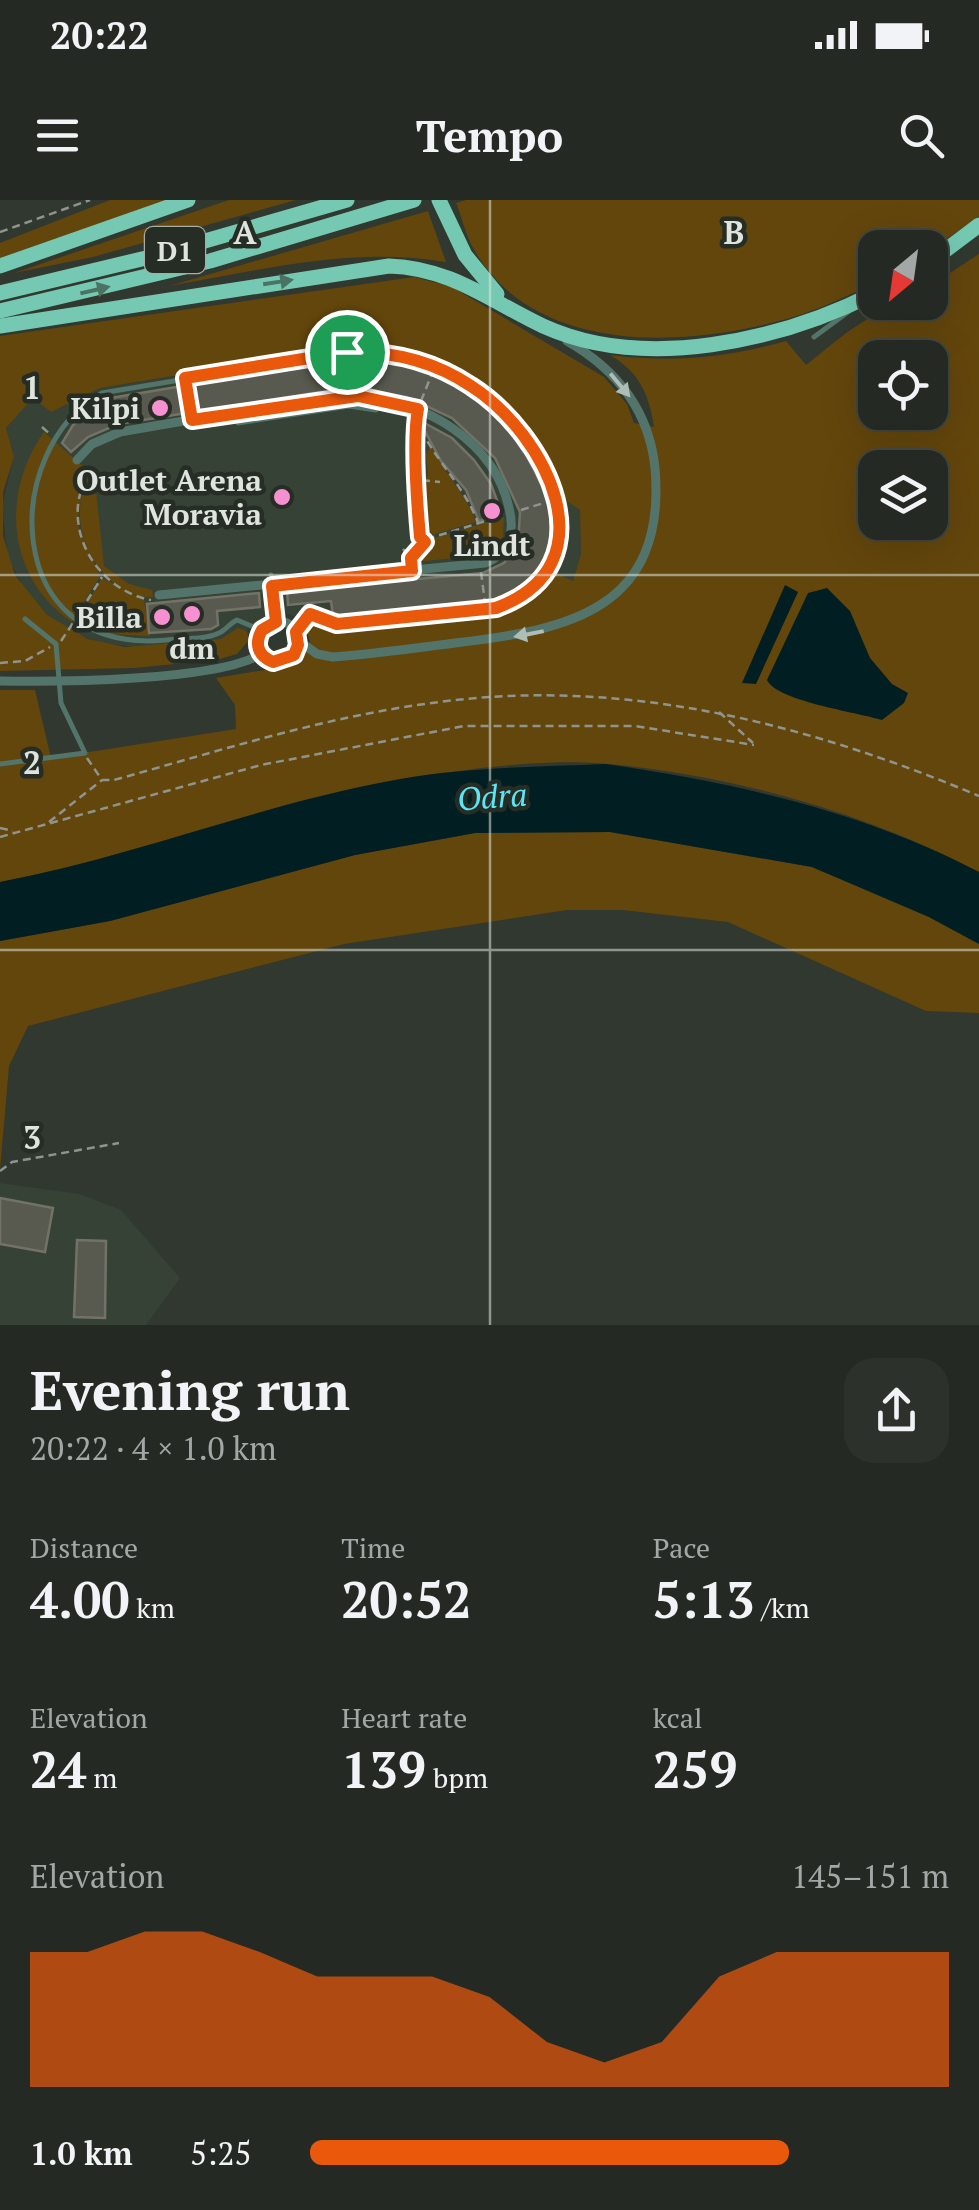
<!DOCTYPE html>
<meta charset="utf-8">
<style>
body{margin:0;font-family:"PT Serif",serif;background:#2c322b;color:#f1f3f6;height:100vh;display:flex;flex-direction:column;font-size:38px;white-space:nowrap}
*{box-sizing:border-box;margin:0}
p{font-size:32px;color:#a3a7a6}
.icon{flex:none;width:55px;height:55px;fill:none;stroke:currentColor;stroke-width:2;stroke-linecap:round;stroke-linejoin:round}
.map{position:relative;height:1125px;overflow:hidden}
.details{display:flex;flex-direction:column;background:#242a23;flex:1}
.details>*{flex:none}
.needle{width:65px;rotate:209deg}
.controls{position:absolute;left:858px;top:30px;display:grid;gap:20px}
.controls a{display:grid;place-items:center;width:90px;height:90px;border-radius:20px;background:#242a23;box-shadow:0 10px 40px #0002,0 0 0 2px #414641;font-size:50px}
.pin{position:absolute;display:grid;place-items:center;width:85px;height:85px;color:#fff;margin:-42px;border:5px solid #fff;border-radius:50%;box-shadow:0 2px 10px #0007}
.round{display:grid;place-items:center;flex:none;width:105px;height:105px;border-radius:30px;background:#2c322b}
.overview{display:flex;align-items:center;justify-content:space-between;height:170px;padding:0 30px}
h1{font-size:55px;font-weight:600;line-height:75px}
.stats{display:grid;grid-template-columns:repeat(3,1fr);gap:15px;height:170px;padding:10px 30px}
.stats div{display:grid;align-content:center}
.stats b{font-size:50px;font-weight:600}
.stats small{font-size:28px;font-weight:400}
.stats p{font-size:28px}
.chart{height:280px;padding:20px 30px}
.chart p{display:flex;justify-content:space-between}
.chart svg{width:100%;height:180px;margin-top:10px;fill:#ea580c;opacity:.7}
ul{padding:0 30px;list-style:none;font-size:32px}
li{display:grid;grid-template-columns:160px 120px 1fr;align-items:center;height:75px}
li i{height:25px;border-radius:12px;background:#ea580c}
.status{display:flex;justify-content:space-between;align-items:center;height:70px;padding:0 50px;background:#242a23;direction:ltr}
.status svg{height:28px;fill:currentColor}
header{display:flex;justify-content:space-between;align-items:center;height:130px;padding:0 30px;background:#242a23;font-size:45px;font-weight:600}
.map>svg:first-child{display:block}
.built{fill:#364235}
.green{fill:#63460c;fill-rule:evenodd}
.water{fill:#011f22}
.building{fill:#595a4f;stroke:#727267;stroke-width:2.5}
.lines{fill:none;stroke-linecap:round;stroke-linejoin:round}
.path{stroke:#8f958e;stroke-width:2.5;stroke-dasharray:8 5;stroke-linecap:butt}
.lane{stroke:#53746a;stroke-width:5}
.street{stroke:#53746a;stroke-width:9}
.highway{stroke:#75c9b2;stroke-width:15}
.oneway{fill:#4a7364}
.oneway2{fill:#aebdb6}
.route-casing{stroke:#fff;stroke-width:20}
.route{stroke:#ea580c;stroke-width:12}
.grid{fill:none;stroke:#dfe4df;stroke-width:2.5;stroke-opacity:0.55}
.poi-dot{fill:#f690d0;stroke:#262d25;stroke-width:4}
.labels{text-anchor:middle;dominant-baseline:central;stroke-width:9;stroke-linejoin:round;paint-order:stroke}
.shield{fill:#262d25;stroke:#a8ada7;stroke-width:2.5}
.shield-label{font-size:28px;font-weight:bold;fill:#dfe4df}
.poi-label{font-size:30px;font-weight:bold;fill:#dfe4df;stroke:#262d25;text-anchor:end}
.water-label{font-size:32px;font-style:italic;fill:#5ce5f6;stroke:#262d25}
.grid-label{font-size:32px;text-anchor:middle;font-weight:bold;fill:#dfe4df;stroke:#262d25;stroke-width:9;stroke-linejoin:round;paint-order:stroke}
</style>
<div class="status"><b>20:22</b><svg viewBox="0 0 49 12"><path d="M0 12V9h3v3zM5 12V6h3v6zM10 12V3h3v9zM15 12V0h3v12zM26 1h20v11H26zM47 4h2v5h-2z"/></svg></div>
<header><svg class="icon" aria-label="menu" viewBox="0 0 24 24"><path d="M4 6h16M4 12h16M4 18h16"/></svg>Tempo<svg class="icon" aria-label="search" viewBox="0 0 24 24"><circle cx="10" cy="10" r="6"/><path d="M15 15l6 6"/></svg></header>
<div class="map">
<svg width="979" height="1125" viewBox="0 0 979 1125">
<rect width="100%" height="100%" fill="#30382f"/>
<g class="built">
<polygon points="363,147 436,162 482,187 514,215 545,260 560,296 580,310 581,354 573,381 550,374 525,400 489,415 331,429 285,413 267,416 247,431 221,439 136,447 100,443 75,433 47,415 27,394 8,358 2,306 13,260 6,228 33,197 51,212 100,188"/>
<polygon points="0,983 80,994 121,1010 180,1078 146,1125 0,1125"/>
</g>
<g class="green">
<polygon points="110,0 168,0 0,58 0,43"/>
<polygon points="229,0 296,0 93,57 14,73"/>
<path d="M 466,0 L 979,0 L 979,16 L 930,51 L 930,48 L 875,48 L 875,84 C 847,95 819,110 790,118 C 687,148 532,157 472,46 C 465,33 462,17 456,3 Z"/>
<path d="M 428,11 L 446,62 C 353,46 261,70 169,86 Z"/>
<path d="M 979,54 L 979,672 C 866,613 736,576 609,564 C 520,556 395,579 308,599 C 266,609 226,625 185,637 C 124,654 62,670 0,682 L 0,490 L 35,490 L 51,558 L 236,529 L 235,505 L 216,478 L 300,464 L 310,441 L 305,427 L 311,420 L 331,429 L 500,412 L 531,396 L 553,372 L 573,381 L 581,354 L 580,310 L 559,296 L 531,238 L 494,196 L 436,162 L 394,150 L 352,147 L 100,188 L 51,212 L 33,198 L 6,228 L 14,257 L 3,292 L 3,336 L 15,375 L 47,415 L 88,439 L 125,447 L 221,439 L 238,428 L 247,431 L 249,440 L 237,454 L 216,460 L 134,468 L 0,471 L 0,136 L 414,77 L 452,87 L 604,177 L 627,204 L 634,223 L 654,227 C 649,194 639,172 610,155 C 672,163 725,158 786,141 L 806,165 C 847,133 875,103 930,102 L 930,86 ZM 875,158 L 930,158 L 930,212 L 875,212 ZM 875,268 L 930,268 L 930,322 L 875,322 Z"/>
<path d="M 44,232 L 86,269 L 77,323 L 100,376 L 72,422 C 7,378 0,294 44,232 Z"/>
<path d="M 431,246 C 444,273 465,293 476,322 L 424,337 L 419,299 L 428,273 L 426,254 Z"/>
<path d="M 89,270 L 94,272 L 104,366 L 129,384 L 152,390 L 153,397 C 112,398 82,354 80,317 C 79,300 85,286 89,270 Z"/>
<polygon points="504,317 503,338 484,355 416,362 413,358 431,339"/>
<polygon points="102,378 144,400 150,436 105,434 76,422"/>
<polygon points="610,632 812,667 929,717 979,744 979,813 926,811 728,722 623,710 567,710 344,744 28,826 9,866 0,970 0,741 110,721 355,655 475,633"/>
</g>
<g class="water">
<polygon points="785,385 798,392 756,484 742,483"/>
<path d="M 827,388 L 850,411 L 870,458 L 892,484 L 908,493 L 904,503 L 882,520 C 856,512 777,501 767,480 L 808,393 Z"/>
<path d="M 606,564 C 736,583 862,611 979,672 L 979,744 L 929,717 L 812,667 L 610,632 L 475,633 L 355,655 L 110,721 L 0,741 L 0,682 C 136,656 264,603 400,579 C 468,567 537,567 606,564 Z"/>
</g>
<g class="building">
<polygon points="345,159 395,162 440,176 494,212 518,239 548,298 553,332 546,359 527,384 489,403 338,418 333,415 331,401 288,405 287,391 483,373 504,363 518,345 520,312 495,258 452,218 407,197 361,189 326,191 118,224 88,237 71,252 62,243 73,225 105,199"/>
<polygon points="419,220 452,238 474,260 491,284 502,314 479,321 466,290 441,261"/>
<polygon points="259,393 260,407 217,411 218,425 211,429 149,433 147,404"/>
<polygon points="0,998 53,1008 45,1052 0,1044"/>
<polygon points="77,1040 106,1041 105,1118 74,1117"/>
</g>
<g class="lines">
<g class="path">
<polyline points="0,32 90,0"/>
<polyline points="186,187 190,208"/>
<polyline points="421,201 431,176"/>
<path d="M 416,218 C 430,256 464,284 478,323"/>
<polyline points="416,220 420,337"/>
<polyline points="42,227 51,235"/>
<path d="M 87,266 C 87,279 79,292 78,305 C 74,351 108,392 151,400"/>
<polyline points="422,280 440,282"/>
<polyline points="521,310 547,302"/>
<polyline points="413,330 424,341"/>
<polyline points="403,349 410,357"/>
<polyline points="411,360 427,339 499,317"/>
<polyline points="481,372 485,403"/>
<polyline points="80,412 102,377"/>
<polyline points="61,441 73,423"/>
<polyline points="0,463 25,461 50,447"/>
<polyline points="719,512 753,543"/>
<path d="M 87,558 L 102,580 L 114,580 C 219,551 324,517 432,503 C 620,476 806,523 979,596"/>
<polyline points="49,622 102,580"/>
<polyline points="0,628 13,631"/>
<polyline points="0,637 261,565 464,526 635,526 754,545"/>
<polyline points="0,971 12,962 119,943"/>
</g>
<g class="lane">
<polyline points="814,137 848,112"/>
<polyline points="238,223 349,206 376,210"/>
<polyline points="271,375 276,422"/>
<path d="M 261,430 L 237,420 C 230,423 226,430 219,433 C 205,440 182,438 166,440 C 0,456 0,249 102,193 L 347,152 C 391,151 434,161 471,186 C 546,234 613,366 496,409 L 337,424 L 310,414 L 296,431"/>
<polyline points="0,564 85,553 61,503 56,444 25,419"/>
</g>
<g class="street">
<path d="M 77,260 L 92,244 L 120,232 C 177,222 235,212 293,204 C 315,201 339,195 361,197 C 425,201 494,241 509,308 C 515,332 510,354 485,363 L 159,395"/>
<circle cx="278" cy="442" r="21"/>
<path d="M 299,441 L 317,454 L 333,457 C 374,454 415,448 455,443 C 568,430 667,410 655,268 C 649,210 616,169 567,141"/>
<path d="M 0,481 C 56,482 217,481 261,454"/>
</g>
<g class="highway">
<polyline points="439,0 465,55 497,94"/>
<polyline points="930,62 979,25"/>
<polyline points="0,66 188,0"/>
<polyline points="0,93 146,58 347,0"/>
<polyline points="0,111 210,61 414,0"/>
<path d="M 0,126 L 389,66 C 451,68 490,101 543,126 C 644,172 780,141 875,93"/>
</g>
</g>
<defs><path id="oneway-solid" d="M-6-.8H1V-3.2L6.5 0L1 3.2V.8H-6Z" transform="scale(2.5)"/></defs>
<g class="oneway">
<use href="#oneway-solid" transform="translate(278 82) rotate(-9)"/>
<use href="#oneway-solid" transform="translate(95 90) rotate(-13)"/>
</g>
<g class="oneway2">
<use href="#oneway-solid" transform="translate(620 185) rotate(50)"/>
<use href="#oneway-solid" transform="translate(529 434) rotate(169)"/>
</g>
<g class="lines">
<g class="route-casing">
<path id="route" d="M 347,152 C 391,151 434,161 471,186 C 546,234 613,365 496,408 L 337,424 L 310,414 L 296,432 L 298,445 L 294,455 L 273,462 C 258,456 254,444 262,430 L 276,422 L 272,386 L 412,371 L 411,358 L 425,342 L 420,337 C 417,303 412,241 418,209 L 358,196 L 192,220 L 185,178 Z"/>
</g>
<use href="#route" class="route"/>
</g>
<path class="grid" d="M 490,0 L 490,1125M 0,375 L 979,375M 0,750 L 979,750"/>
<g class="poi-dot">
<circle cx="160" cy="208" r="10"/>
<circle cx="282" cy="297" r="10"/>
<circle cx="492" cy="311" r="10"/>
<circle cx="192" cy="414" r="10"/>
<circle cx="162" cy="417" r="10"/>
</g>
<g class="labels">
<rect class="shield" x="145" y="27" width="60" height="46" rx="8"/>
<g class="shield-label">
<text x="175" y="50">D1</text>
</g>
<g class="poi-label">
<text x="140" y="208">Kilpi</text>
<text x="262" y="280">Outlet Arena<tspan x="262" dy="34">Moravia</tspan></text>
<text x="492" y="345" text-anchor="middle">Lindt</text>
<text x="142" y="417">Billa</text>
<text x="192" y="448" text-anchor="middle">dm</text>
</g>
<g class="water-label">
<text transform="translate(492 596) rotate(-4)">Odra</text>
</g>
</g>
<g class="grid-label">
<text x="245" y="44">A</text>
<text x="734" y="44">B</text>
<text x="32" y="199">1</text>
<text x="32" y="574">2</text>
<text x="32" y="949">3</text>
</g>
</svg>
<div class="controls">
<a><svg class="needle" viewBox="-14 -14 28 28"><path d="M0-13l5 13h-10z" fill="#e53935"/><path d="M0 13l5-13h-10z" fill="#a3a7a6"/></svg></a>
<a><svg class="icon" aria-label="locate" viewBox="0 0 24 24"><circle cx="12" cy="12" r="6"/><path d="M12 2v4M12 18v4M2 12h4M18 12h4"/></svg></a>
<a><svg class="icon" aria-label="layers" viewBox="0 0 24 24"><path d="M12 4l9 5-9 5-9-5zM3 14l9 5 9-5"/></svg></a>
</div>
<div class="pin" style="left:347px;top:152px;background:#1e9e55"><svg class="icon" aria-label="arrive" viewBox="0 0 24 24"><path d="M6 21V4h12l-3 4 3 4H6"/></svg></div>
</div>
<section class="details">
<div class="overview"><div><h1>Evening run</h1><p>20:22 · 4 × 1.0 km</p></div><a class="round"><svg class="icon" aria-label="share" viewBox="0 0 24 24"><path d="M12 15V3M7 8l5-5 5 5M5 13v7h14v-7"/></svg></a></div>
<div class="stats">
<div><p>Distance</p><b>4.00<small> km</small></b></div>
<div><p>Time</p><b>20:52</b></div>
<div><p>Pace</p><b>5:13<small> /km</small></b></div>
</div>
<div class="stats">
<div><p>Elevation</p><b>24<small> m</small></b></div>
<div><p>Heart rate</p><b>139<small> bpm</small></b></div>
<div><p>kcal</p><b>259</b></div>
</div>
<div class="chart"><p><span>Elevation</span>145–151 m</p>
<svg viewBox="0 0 160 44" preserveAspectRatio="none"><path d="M0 44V11L10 11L20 6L30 6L40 11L50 17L60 17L70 17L80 22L90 33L100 38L110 33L120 17L130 11L140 11L150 11L160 11V44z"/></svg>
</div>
<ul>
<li><b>1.0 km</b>5:25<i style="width:75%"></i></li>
</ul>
</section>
